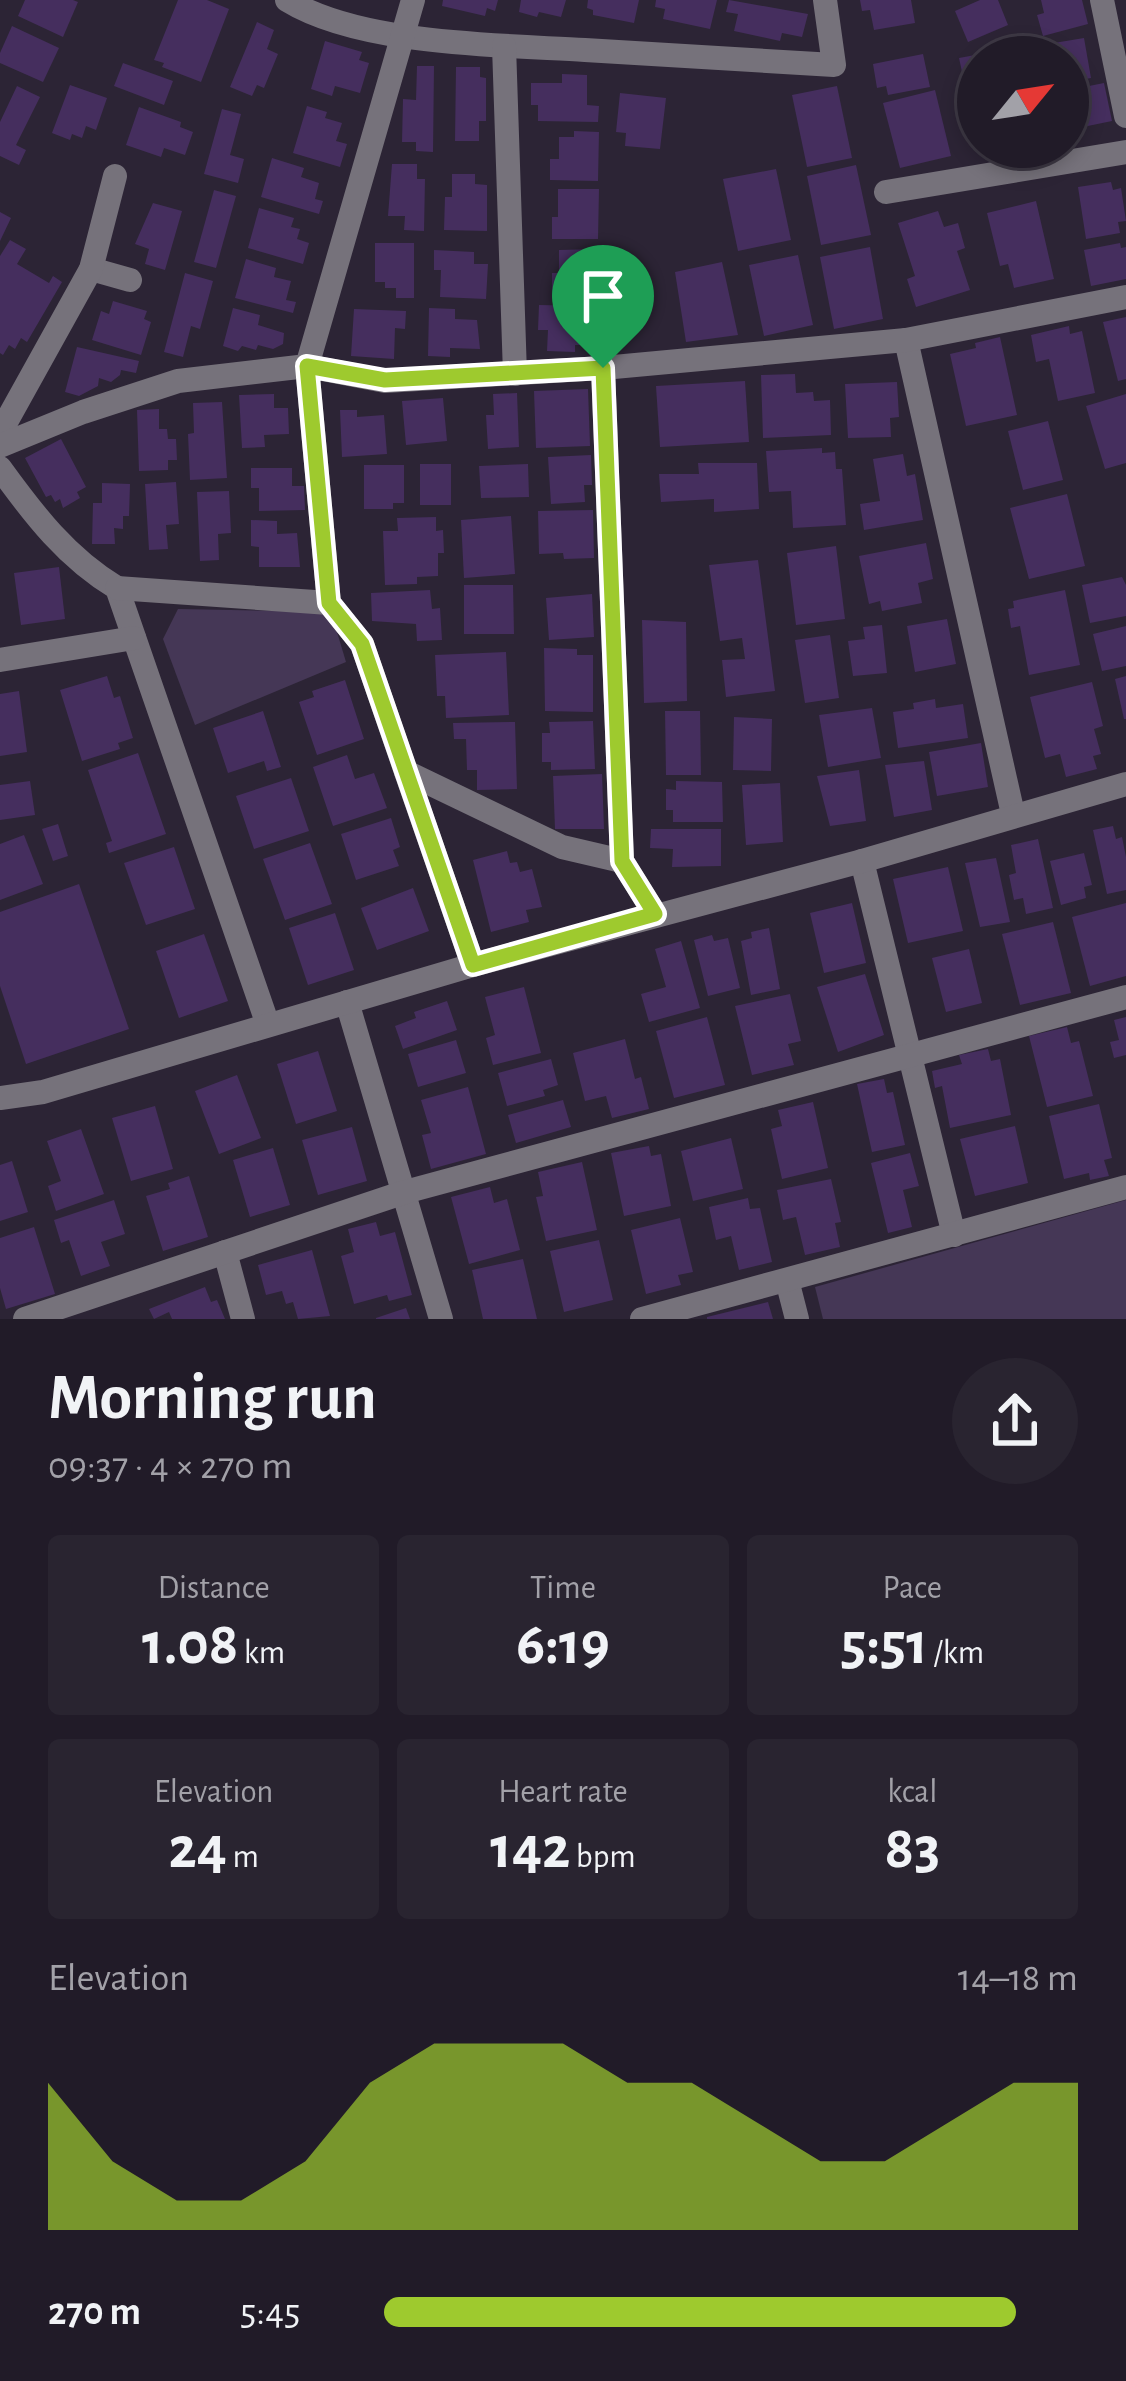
<!DOCTYPE html>
<meta charset="utf-8">
<style>
body{margin:0;font-family:"Alegreya Sans",sans-serif;background:#292430;color:#f1f3f6;height:100vh;display:flex;flex-direction:column;font-size:45px;white-space:nowrap}
*{box-sizing:border-box;margin:0}
p{font-size:39px;color:#a2a1a8}
.icon{flex:none;width:66px;height:66px;fill:none;stroke:currentColor;stroke-width:2;stroke-linecap:round;stroke-linejoin:round}
.map{position:relative;height:1319px;overflow:hidden}
.panel{display:flex;flex-direction:column;background:#211b28;flex:1}
.panel>*{flex:none}
.needle{width:78px;rotate:60deg}
.fabs{position:absolute;left:957px;top:36px;display:grid;gap:24px}
.fabs a{display:grid;place-items:center;width:132px;height:132px;border-radius:50%;background:#211b28;box-shadow:0 6px 18px #0003,0 0 0 3px #3e3945;font-size:60px}
.pin{position:absolute;display:grid;place-items:center;width:102px;height:102px;color:#fff;margin:-123px -51px;border-radius:50% 50% 50% 0;rotate:-45deg;box-shadow:0 0 12px #0007}
.pin .icon{rotate:45deg}
.round{display:grid;place-items:center;flex:none;width:126px;height:126px;border-radius:63px;background:#292430}
.head{display:flex;align-items:center;justify-content:space-between;height:204px;padding:0 48px}
h1{font-size:66px;font-weight:700;line-height:90px}
.figures{display:grid;grid-template-columns:repeat(3,1fr);gap:18px;height:204px;padding:12px 48px}
.figures div{display:grid;align-content:center;border-radius:12px;background:#292430;text-align:center}
.figures b{font-size:60px;font-weight:700}
.figures small{font-size:33px;font-weight:400}
.figures p{font-size:33px}
.chart{height:336px;padding:24px 48px}
.chart p{display:flex;justify-content:space-between}
.chart svg{width:100%;height:216px;margin-top:12px;fill:#9eca2e;opacity:.7}
ul{padding:0 48px;list-style:none;font-size:39px}
li{display:grid;grid-template-columns:192px 144px 1fr;align-items:center;height:90px}
li i{height:30px;border-radius:15px;background:#9eca2e}
.map>svg:first-child{display:block}
.green{fill:#453756}
.building{fill:#452e5e}
.lines{fill:none;stroke-linecap:round;stroke-linejoin:round}
.minor{stroke:#76727b;stroke-width:24}
.route-casing{stroke:#fff;stroke-width:24}
.route{stroke:#9eca2e;stroke-width:15}
</style>
<div class="map">
<svg width="1126" height="1319" viewBox="0 0 1126 1319">
<rect width="100%" height="100%" fill="#2c2435"/>
<g class="green">
<polygon points="178,609 331,612 346,662 195,725 163,639"/>
<polygon points="1126,1200 1126,1319 823,1319 815,1287"/>
</g>
<g class="building">
<polygon points="25,0 73,0 78,2 63,37 18,16"/>
<polygon points="178,0 207,0 229,9 201,82 162,67 164,63 154,60"/>
<polygon points="443,0 498,0 495,11 487,8 485,16 442,6"/>
<polygon points="521,0 566,0 561,17 539,12 537,17 519,12"/>
<polygon points="588,0 639,0 634,23 593,15 593,10 587,8"/>
<polygon points="656,0 717,0 710,29 663,19 665,9 655,7"/>
<polygon points="729,0 808,14 802,37 782,33 780,41 734,31 738,14 726,12"/>
<polygon points="860,0 911,0 915,23 874,30 870,10 862,11"/>
<polygon points="980,0 998,0 1008,25 968,42 955,11"/>
<polygon points="1041,0 1082,0 1088,24 1043,36 1037,15 1044,13"/>
<polygon points="257,22 274,30 267,49 278,54 264,88 257,85 252,96 230,87"/>
<polygon points="12,26 59,48 43,82 0,63 0,53"/>
<polygon points="1084,38 1091,78 1068,82 1068,57 1044,57 1042,45"/>
<polygon points="325,41 362,52 359,60 369,63 360,93 335,86 332,96 311,89"/>
<polygon points="1013,48 1015,57 978,57 976,95 973,79 964,81 959,58"/>
<polygon points="923,54 930,87 888,95 886,86 877,88 873,64"/>
<polygon points="123,63 173,81 164,105 114,86"/>
<polygon points="417,66 434,66 433,152 416,151 416,142 402,142 403,99 416,100"/>
<polygon points="456,67 480,67 480,77 486,78 486,121 479,121 479,141 455,141"/>
<polygon points="562,74 587,75 587,105 599,106 598,122 538,121 538,105 531,105 531,83 562,83"/>
<polygon points="1104,83 1112,121 1083,127 1074,89"/>
<polygon points="70,85 107,98 96,130 86,126 82,138 72,134 70,140 52,133"/>
<polygon points="17,86 40,97 16,145 26,150 19,165 0,156 0,122"/>
<polygon points="837,86 852,158 807,167 792,95"/>
<polygon points="935,90 951,156 900,168 883,103"/>
<polygon points="620,93 666,98 660,149 625,146 626,133 616,132"/>
<polygon points="307,106 327,112 325,118 342,123 336,141 347,144 340,167 293,153"/>
<polygon points="139,107 181,122 180,127 193,132 185,155 164,148 161,157 126,145"/>
<polygon points="222,109 241,114 230,155 244,159 238,183 204,174"/>
<polygon points="574,131 599,132 598,181 550,180 550,159 559,159 559,137 574,137"/>
<polygon points="272,158 304,168 301,177 319,183 315,199 323,201 319,214 261,197"/>
<polygon points="392,164 417,164 417,179 425,179 424,231 404,230 405,216 388,216"/>
<polygon points="856,165 871,235 821,245 807,176"/>
<polygon points="776,169 791,240 738,251 723,179"/>
<polygon points="452,174 475,174 475,184 487,185 487,231 444,230 445,197 452,197"/>
<polygon points="1111,182 1113,190 1121,188 1126,221 1118,222 1120,233 1086,239 1078,187"/>
<polygon points="558,189 599,189 598,239 552,239 552,217 558,217"/>
<polygon points="214,190 236,196 216,268 194,262"/>
<polygon points="1036,201 1054,279 1014,288 1008,264 1000,266 987,213"/>
<polygon points="153,203 182,211 165,270 145,264 149,249 135,244"/>
<polygon points="259,208 294,218 291,227 300,229 297,239 309,243 303,264 248,248"/>
<polygon points="938,211 944,227 958,223 965,248 957,251 970,290 916,307 907,279 915,276 898,223"/>
<polygon points="0,212 11,218 0,241"/>
<polygon points="10,240 26,249 17,264 49,283 53,276 62,282 27,342 21,338 15,349 9,345 3,355 0,353 0,256"/>
<polygon points="375,243 414,243 414,298 396,298 396,288 385,288 385,282 375,282"/>
<polygon points="1120,243 1121,248 1126,247 1126,279 1091,286 1084,250"/>
<polygon points="870,247 883,319 834,329 820,257"/>
<polygon points="597,249 599,296 552,298 552,273 559,273 559,250"/>
<polygon points="434,250 474,252 474,264 488,264 486,299 440,297 441,270 434,270"/>
<polygon points="798,255 813,325 764,336 749,265"/>
<polygon points="246,259 276,268 274,277 291,281 286,300 296,302 293,313 235,298"/>
<polygon points="722,262 738,335 686,342 675,272"/>
<polygon points="185,273 213,281 200,329 191,326 183,357 164,352"/>
<polygon points="113,301 147,311 144,319 151,322 141,355 92,340 101,311 109,314"/>
<polygon points="539,305 588,306 587,345 575,345 575,352 547,351 548,330 538,330"/>
<polygon points="233,308 260,315 258,325 284,333 283,344 273,349 258,345 256,350 242,346 238,351 223,346"/>
<polygon points="429,308 455,309 455,319 477,320 480,349 450,348 450,357 428,356"/>
<polygon points="354,309 406,311 405,329 395,328 394,359 351,356"/>
<polygon points="1126,317 1126,379 1118,381 1103,322"/>
<polygon points="1069,326 1070,334 1082,331 1095,393 1058,401 1049,359 1036,362 1031,335"/>
<polygon points="1000,337 1017,415 966,426 950,354 976,348 975,343"/>
<polygon points="77,347 139,361 136,373 121,370 120,375 111,382 99,378 98,386 79,396 65,392"/>
<polygon points="795,374 796,393 813,392 814,401 830,400 831,435 763,438 761,375"/>
<polygon points="745,381 749,442 660,447 656,386"/>
<polygon points="897,382 899,417 890,418 891,437 848,438 845,384"/>
<polygon points="588,389 590,446 536,448 534,391"/>
<polygon points="517,393 519,447 488,449 486,415 494,415 493,394"/>
<polygon points="274,394 274,408 288,408 289,434 264,435 265,447 242,448 239,395"/>
<polygon points="1126,394 1126,463 1105,469 1086,406"/>
<polygon points="443,398 447,441 406,445 402,401"/>
<polygon points="222,402 227,478 190,480 188,434 194,433 193,403"/>
<polygon points="159,409 159,429 167,429 168,439 176,439 177,460 168,460 168,470 139,471 137,410"/>
<polygon points="340,410 357,410 357,417 384,415 387,454 342,457"/>
<polygon points="1048,421 1063,480 1023,490 1008,431"/>
<polygon points="61,439 86,487 77,492 80,498 63,508 60,499 55,502 51,495 46,497 25,458"/>
<polygon points="822,448 822,453 835,452 836,469 842,469 846,525 793,528 791,491 769,492 766,451"/>
<polygon points="903,454 907,476 915,474 923,520 864,530 860,504 880,501 873,459"/>
<polygon points="591,455 592,485 584,485 585,502 551,504 548,457"/>
<polygon points="698,463 757,463 759,509 714,512 714,499 661,502 659,474 699,474"/>
<rect x="420" y="464" width="31" height="41"/>
<polygon points="528,464 529,497 481,498 479,466"/>
<polygon points="364,465 404,465 404,503 393,503 393,509 364,509"/>
<polygon points="251,468 292,468 292,486 304,486 305,510 259,511 259,488 251,488"/>
<polygon points="176,482 179,524 166,525 168,549 149,550 145,484"/>
<polygon points="102,483 130,484 129,516 123,516 123,529 114,528 115,544 92,544 93,503 102,503"/>
<polygon points="229,491 231,533 218,534 219,560 200,561 197,492"/>
<polygon points="1067,494 1085,566 1029,579 1010,508"/>
<polygon points="593,510 594,558 564,559 563,553 539,554 538,511"/>
<polygon points="511,516 515,574 464,578 461,520"/>
<polygon points="436,517 436,531 443,530 444,553 438,553 438,576 417,577 417,584 385,585 383,531 398,531 397,518"/>
<polygon points="251,520 277,521 277,534 297,533 300,567 259,567 259,547 251,546"/>
<polygon points="926,543 933,579 918,583 922,603 882,611 880,601 869,604 859,556"/>
<polygon points="836,546 845,619 796,625 787,553"/>
<polygon points="758,560 775,691 726,697 722,660 745,659 742,638 720,641 709,565"/>
<polygon points="59,567 65,619 21,625 14,573"/>
<polygon points="1122,577 1126,585 1126,616 1090,623 1082,585"/>
<polygon points="464,585 513,585 514,634 464,634"/>
<polygon points="430,590 432,609 440,608 442,640 417,641 416,624 372,621 371,593"/>
<polygon points="1065,590 1080,665 1029,675 1020,626 1011,628 1008,609 1014,608 1013,601"/>
<polygon points="592,594 594,637 549,640 546,598"/>
<polygon points="947,619 956,664 915,672 907,626"/>
<polygon points="642,620 686,622 687,701 644,703"/>
<polygon points="882,625 887,673 853,676 848,641 865,639 863,627"/>
<polygon points="1126,626 1126,666 1102,671 1093,634"/>
<polygon points="830,635 839,698 805,703 795,640"/>
<polygon points="544,648 577,649 577,655 593,655 593,712 545,711"/>
<polygon points="506,652 509,715 446,718 445,696 437,696 435,655"/>
<polygon points="107,676 114,698 120,696 133,738 118,743 120,749 82,761 60,690"/>
<polygon points="1126,676 1126,719 1124,719 1115,679"/>
<polygon points="345,680 364,739 317,755 299,702 314,697 312,691"/>
<polygon points="1092,682 1103,726 1094,729 1101,754 1093,756 1097,769 1066,777 1060,754 1045,758 1030,697"/>
<polygon points="19,691 27,752 0,756 0,694"/>
<polygon points="935,699 936,708 963,704 968,738 898,748 893,712 914,709 913,703"/>
<polygon points="872,708 881,758 828,767 819,715"/>
<polygon points="263,711 281,767 267,771 264,761 228,773 213,728"/>
<polygon points="665,711 700,711 701,775 666,775"/>
<polygon points="734,717 772,719 771,771 733,770"/>
<polygon points="593,721 595,769 551,770 551,762 542,762 542,733 550,733 549,722"/>
<polygon points="515,722 517,789 477,790 477,770 467,770 466,739 454,739 453,723"/>
<polygon points="981,743 988,787 937,796 929,752"/>
<polygon points="138,753 166,834 109,853 106,843 112,841 88,770"/>
<polygon points="347,755 355,779 374,773 387,808 333,826 313,767"/>
<polygon points="924,761 932,810 894,817 885,765"/>
<polygon points="859,770 866,821 830,826 817,776"/>
<polygon points="602,774 604,829 555,829 553,776"/>
<polygon points="291,778 309,831 254,849 236,796"/>
<polygon points="30,781 35,815 0,820 0,785"/>
<polygon points="676,781 722,782 723,822 673,822 673,810 666,810 666,789 676,790"/>
<polygon points="780,783 783,842 746,845 742,785"/>
<polygon points="391,818 400,847 393,850 399,866 356,880 341,834"/>
<polygon points="58,824 68,856 53,861 42,829"/>
<polygon points="1113,826 1116,839 1122,837 1126,857 1126,890 1107,894 1093,830"/>
<polygon points="651,829 721,829 721,866 672,867 673,849 650,848"/>
<polygon points="24,835 43,884 0,900 0,844"/>
<polygon points="1038,839 1053,908 1026,914 1023,898 1014,900 1009,875 1016,873 1011,845"/>
<polygon points="310,843 332,904 285,920 263,859"/>
<polygon points="174,847 195,909 146,925 124,863"/>
<polygon points="507,851 510,863 517,862 520,872 532,869 542,907 526,910 529,922 491,932 473,860"/>
<polygon points="1084,853 1092,885 1084,887 1086,898 1061,905 1050,861"/>
<polygon points="996,858 1010,922 980,927 965,863"/>
<polygon points="948,867 963,931 908,943 893,879"/>
<polygon points="79,884 129,1029 26,1064 0,986 0,912"/>
<polygon points="413,888 429,931 377,950 361,908"/>
<polygon points="852,903 866,963 824,973 810,913"/>
<polygon points="1126,903 1126,976 1090,986 1072,917"/>
<polygon points="335,913 354,970 308,985 289,928"/>
<polygon points="1053,922 1071,993 1020,1005 1002,934"/>
<polygon points="769,928 780,989 751,995 741,941 752,938 751,932"/>
<polygon points="204,934 228,1001 179,1018 156,951"/>
<polygon points="712,935 714,941 728,938 740,988 708,996 694,940"/>
<polygon points="681,941 700,1008 649,1022 641,994 666,987 655,949"/>
<polygon points="969,949 982,1003 946,1012 932,958"/>
<polygon points="865,974 884,1035 838,1052 817,987"/>
<polygon points="524,987 541,1053 493,1065 486,1038 495,1035 485,997"/>
<polygon points="790,994 801,1041 788,1044 794,1065 752,1075 735,1006"/>
<polygon points="447,1001 457,1030 403,1049 395,1026 416,1018 414,1012"/>
<polygon points="707,1017 725,1085 674,1098 656,1031"/>
<polygon points="1126,1017 1126,1055 1114,1058 1110,1042 1119,1040 1114,1020"/>
<polygon points="1067,1027 1071,1043 1079,1041 1093,1096 1047,1107 1029,1036"/>
<polygon points="625,1039 635,1079 641,1077 649,1109 612,1118 606,1096 585,1101 573,1053"/>
<polygon points="456,1040 466,1073 418,1087 408,1054"/>
<polygon points="988,1049 991,1061 1000,1059 1011,1115 950,1128 942,1086 935,1088 932,1071 962,1064 959,1055"/>
<polygon points="318,1051 337,1111 296,1124 277,1064"/>
<polygon points="551,1059 558,1085 543,1090 545,1096 507,1106 498,1073"/>
<polygon points="237,1075 261,1138 219,1154 195,1091"/>
<polygon points="884,1079 887,1093 893,1092 905,1145 872,1152 857,1084"/>
<polygon points="468,1087 486,1154 431,1169 422,1135 431,1133 421,1100"/>
<polygon points="563,1100 571,1127 516,1143 508,1115"/>
<polygon points="813,1102 828,1168 782,1179 771,1129 782,1126 778,1110"/>
<polygon points="1099,1104 1112,1158 1104,1160 1109,1176 1090,1180 1089,1173 1064,1179 1049,1116"/>
<polygon points="155,1106 173,1169 131,1181 112,1118"/>
<polygon points="1015,1126 1028,1183 975,1196 960,1139"/>
<polygon points="352,1127 367,1181 318,1195 302,1140"/>
<polygon points="81,1129 104,1194 56,1211 48,1186 61,1181 47,1141"/>
<polygon points="731,1138 743,1189 693,1201 681,1151"/>
<polygon points="649,1146 651,1156 661,1154 671,1206 624,1216 611,1153"/>
<polygon points="273,1148 290,1205 250,1217 233,1160"/>
<polygon points="910,1153 919,1186 903,1190 912,1227 888,1233 871,1163"/>
<polygon points="12,1161 28,1212 0,1221 0,1165"/>
<polygon points="582,1162 597,1230 546,1241 536,1197 543,1196 538,1172"/>
<polygon points="189,1176 208,1237 163,1251 146,1196 170,1189 168,1183"/>
<polygon points="831,1179 841,1222 835,1223 840,1247 805,1255 796,1217 783,1220 777,1190"/>
<polygon points="490,1187 494,1203 507,1199 520,1250 469,1264 451,1197"/>
<polygon points="748,1198 750,1209 760,1208 772,1262 739,1270 731,1236 716,1240 709,1207"/>
<polygon points="114,1200 125,1234 101,1242 110,1266 81,1276 69,1240 61,1243 54,1220"/>
<polygon points="680,1218 693,1272 678,1275 681,1285 646,1294 631,1230"/>
<polygon points="376,1222 380,1236 395,1232 412,1295 389,1301 387,1295 354,1304 341,1256 354,1252 348,1229"/>
<polygon points="34,1227 55,1294 6,1309 0,1288 0,1238"/>
<polygon points="599,1240 613,1300 564,1312 550,1251"/>
<polygon points="312,1250 330,1316 298,1319 293,1302 286,1304 282,1291 266,1295 258,1265"/>
<polygon points="523,1259 537,1319 483,1319 472,1270"/>
<polygon points="205,1287 211,1302 217,1300 225,1319 172,1319 169,1312 154,1319 149,1309"/>
<polygon points="768,1302 773,1319 707,1319 707,1317"/>
<polygon points="406,1308 410,1319 376,1319 376,1318"/>
</g>
<g class="lines">
<g class="minor">
<path d="M 287,0 C 360,45 500,45 585,50 C 668,55 751,60 834,65 L 825,0"/>
<polyline points="1102,0 1126,116"/>
<polyline points="504,46 515,374"/>
<polyline points="886,192 1126,152"/>
<polyline points="91,269 130,280"/>
<polyline points="906,340 1013,814"/>
<polyline points="603,368 622,861 655,914"/>
<polyline points="0,433 91,269 115,176"/>
<polyline points="0,446 83,412 178,381 307,366 385,381 603,368 906,340 1126,297"/>
<path d="M 0,468 C 34,515 67,558 117,588 L 268,1025"/>
<polyline points="117,588 329,603 362,644 406,772 562,847 622,861"/>
<polyline points="329,603 307,366 413,0"/>
<polyline points="0,660 134,638"/>
<polyline points="406,772 473,965"/>
<polyline points="862,861 954,1235"/>
<polyline points="347,1002 441,1319"/>
<polyline points="0,1098 43,1092 473,965 862,861 1126,784"/>
<polyline points="225,1252 243,1319"/>
<polyline points="787,1280 797,1319"/>
<polyline points="25,1319 405,1192 1126,997"/>
<polyline points="642,1319 1126,1187"/>
</g>
</g>
<g class="lines">
<g class="route-casing">
<polygon id="route" points="307,366 385,380 603,368 622,861 655,914 473,965 362,644 329,603"/>
</g>
<use href="#route" class="route"/>
</g>
</svg>
<div class="fabs">
<a><svg class="needle" viewBox="-14 -14 28 28"><path d="M0-13l5 13h-10z" fill="#e53935"/><path d="M0 13l5-13h-10z" fill="#a2a1a8"/></svg></a>
</div>
<div class="pin" style="left:603px;top:368px;background:#1e9e55"><svg class="icon" aria-label="arrive" viewBox="0 0 24 24"><path d="M6 21V4h12l-3 4 3 4H6"/></svg></div>
</div>
<section class="panel">
<div class="head"><div><h1>Morning run</h1><p>09:37 · 4 × 270 m</p></div><a class="round"><svg class="icon" aria-label="share" viewBox="0 0 24 24"><path d="M12 15V3M7 8l5-5 5 5M5 13v7h14v-7"/></svg></a></div>
<div class="figures">
<div><p>Distance</p><b>1.08<small> km</small></b></div>
<div><p>Time</p><b>6:19</b></div>
<div><p>Pace</p><b>5:51<small> /km</small></b></div>
</div>
<div class="figures">
<div><p>Elevation</p><b>24<small> m</small></b></div>
<div><p>Heart rate</p><b>142<small> bpm</small></b></div>
<div><p>kcal</p><b>83</b></div>
</div>
<div class="chart"><p><span>Elevation</span>14–18 m</p>
<svg viewBox="0 0 160 44" preserveAspectRatio="none"><path d="M0 44V14L10 30L20 38L30 38L40 30L50 14L60 6L70 6L80 6L90 14L100 14L110 22L120 30L130 30L140 22L150 14L160 14V44z"/></svg>
</div>
<ul>
<li><b>270 m</b>5:45<i style="width:91%"></i></li>
</ul>
</section>
